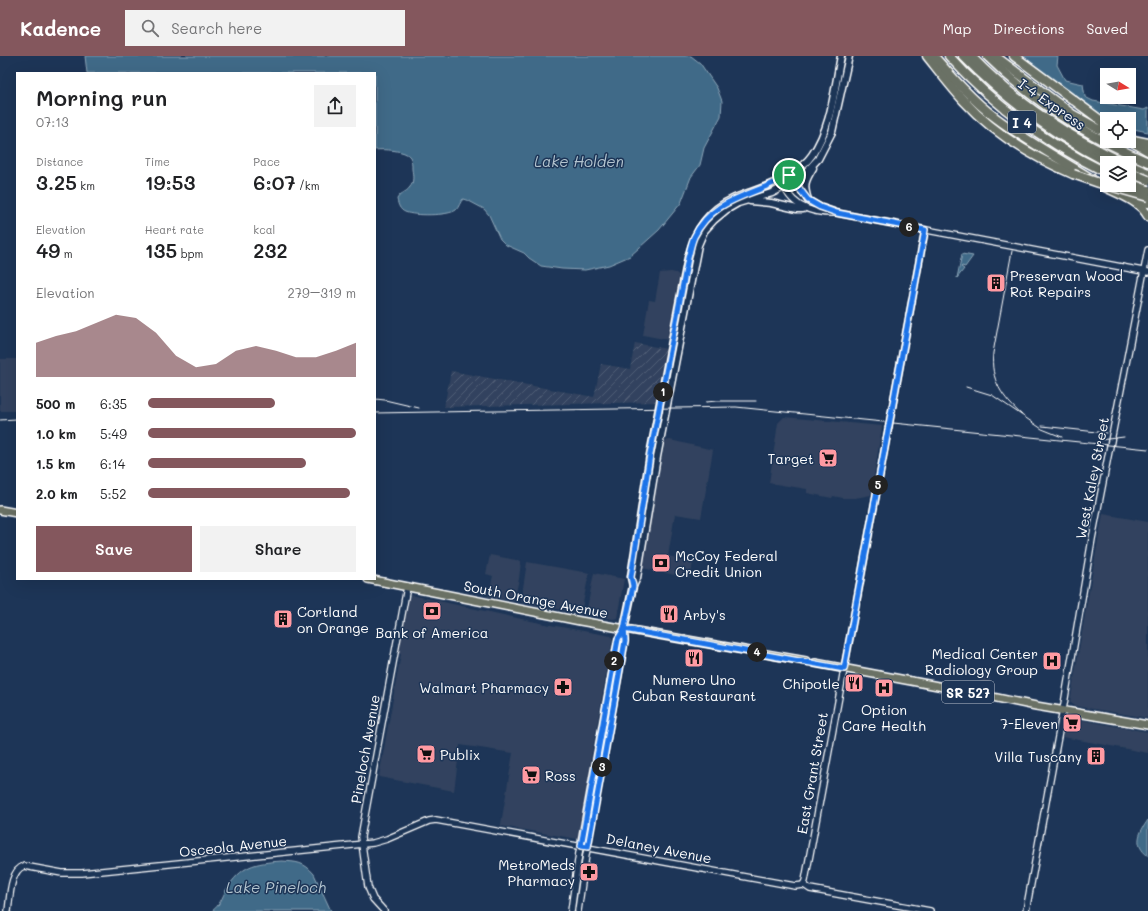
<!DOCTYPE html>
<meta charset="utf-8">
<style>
body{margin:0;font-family:Mali,sans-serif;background:#f2f2f2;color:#202124;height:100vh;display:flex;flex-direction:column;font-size:15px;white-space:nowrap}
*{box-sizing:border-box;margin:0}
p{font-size:13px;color:#757577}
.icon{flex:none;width:22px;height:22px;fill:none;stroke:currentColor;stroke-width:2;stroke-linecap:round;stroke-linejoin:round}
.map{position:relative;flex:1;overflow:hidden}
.sheet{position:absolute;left:16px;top:16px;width:360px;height:508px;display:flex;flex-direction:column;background:#fff;border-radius:0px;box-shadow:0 4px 16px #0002}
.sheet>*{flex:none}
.needle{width:26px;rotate:101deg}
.tools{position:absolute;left:1100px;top:12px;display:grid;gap:8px}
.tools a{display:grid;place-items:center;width:36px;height:36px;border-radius:0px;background:#fff;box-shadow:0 4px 16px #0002;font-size:20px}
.pin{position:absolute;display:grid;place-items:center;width:34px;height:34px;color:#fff;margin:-17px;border:2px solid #fff;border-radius:50%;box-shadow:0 1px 4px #0007}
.km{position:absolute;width:20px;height:20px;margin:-10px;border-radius:50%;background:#222;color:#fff;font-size:11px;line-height:20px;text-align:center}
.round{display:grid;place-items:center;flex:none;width:42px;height:42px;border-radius:0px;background:#f2f2f2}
.overview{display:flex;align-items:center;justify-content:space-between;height:68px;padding:0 20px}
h1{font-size:22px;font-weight:600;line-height:30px}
.stats{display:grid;grid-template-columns:repeat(3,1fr);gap:6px;height:68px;padding:4px 20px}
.stats div{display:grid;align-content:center}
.stats b{font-size:20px;font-weight:600}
.stats small{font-size:11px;font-weight:400}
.stats p{font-size:11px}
.chart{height:112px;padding:8px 20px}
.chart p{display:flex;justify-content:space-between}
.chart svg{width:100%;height:72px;margin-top:4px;fill:#84575d;opacity:.7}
.cta{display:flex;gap:8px;margin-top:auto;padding:8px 20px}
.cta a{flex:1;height:46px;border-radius:0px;background:#84575d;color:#fff;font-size:16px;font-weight:600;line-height:46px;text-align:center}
.cta a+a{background:#f2f2f2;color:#202124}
ul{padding:0 20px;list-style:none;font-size:13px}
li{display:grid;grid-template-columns:64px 48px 1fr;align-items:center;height:30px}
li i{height:10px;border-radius:5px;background:#84575d}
header{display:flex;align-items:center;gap:24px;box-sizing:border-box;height:56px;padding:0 20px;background:#84575d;color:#fff}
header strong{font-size:19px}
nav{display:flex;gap:22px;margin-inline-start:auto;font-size:14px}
.search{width:280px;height:36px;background:#f2f2f2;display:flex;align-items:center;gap:10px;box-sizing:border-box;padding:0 14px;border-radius:0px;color:#757577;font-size:15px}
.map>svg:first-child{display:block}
.built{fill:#32435e}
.industrial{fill:url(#industrial-furrows)}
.water{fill:#416b88;stroke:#8da6b8}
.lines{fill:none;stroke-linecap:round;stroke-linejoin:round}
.tertiary-casing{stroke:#fff;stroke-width:8}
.secondary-casing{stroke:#fff;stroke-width:9}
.primary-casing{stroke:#fff;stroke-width:10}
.motorway-casing{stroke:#fff;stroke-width:11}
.tertiary{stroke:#1d3557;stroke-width:5.5}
.secondary{stroke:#1d3557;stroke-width:6}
.primary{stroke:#6a7165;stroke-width:7}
.motorway{stroke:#6a7165;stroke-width:8}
.rail{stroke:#fff;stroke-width:1}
.motorway-bridge-casing{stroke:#fff;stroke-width:11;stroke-linecap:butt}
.motorway-bridge{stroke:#6a7165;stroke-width:8}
.route-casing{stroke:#fff;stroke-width:8}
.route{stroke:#1a73e8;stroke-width:5}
.labels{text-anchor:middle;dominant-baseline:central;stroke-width:3;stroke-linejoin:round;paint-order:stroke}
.shield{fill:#1d3557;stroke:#bbc2cd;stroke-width:1}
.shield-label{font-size:13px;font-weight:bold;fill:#fff}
.street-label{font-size:14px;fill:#fff;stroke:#1d3557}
.poi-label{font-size:14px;fill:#fff;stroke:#1d3557;text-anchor:end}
.water-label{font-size:15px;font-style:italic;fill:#b3c4cf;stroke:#1d3557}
</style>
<header>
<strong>Kadence</strong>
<div class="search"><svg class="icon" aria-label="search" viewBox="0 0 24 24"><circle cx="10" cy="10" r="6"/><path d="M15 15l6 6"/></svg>Search here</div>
<nav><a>Map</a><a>Directions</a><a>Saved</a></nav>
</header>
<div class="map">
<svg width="1148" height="855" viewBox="0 0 1148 855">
<defs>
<pattern id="industrial-furrows" width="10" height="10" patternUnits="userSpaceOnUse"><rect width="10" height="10" fill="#32435e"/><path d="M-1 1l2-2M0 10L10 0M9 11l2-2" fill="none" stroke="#515f76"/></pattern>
</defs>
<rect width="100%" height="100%" fill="#1d3557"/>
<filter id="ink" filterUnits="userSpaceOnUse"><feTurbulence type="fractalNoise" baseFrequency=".025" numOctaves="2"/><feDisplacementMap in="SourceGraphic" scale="8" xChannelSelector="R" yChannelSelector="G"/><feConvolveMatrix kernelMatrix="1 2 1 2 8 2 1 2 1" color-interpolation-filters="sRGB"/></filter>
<g filter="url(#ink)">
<g class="built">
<polygon points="671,216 676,217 681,221 669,284 643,279 649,244 655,245 660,217"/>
<rect x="0" y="303" width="17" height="52"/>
<polygon points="784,361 882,370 871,439 855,442 843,442 833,440 832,442 807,437 807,433 769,427 778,367"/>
<polygon points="670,384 713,394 701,462 675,458 668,500 693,506 691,518 689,522 642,512 665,385"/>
<polygon points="1103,458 1148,466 1148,662 1075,650 1070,646 1087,547"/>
<polygon points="490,499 521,505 519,523 514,545 488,541 493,520 486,518"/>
<polygon points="527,506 589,517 581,557 523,547 521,545"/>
<polygon points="594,517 624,523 617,562 613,563 586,558"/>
<polygon points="411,539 545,568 611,580 613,583 592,698 585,751 579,782 578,783 501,770 501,768 513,697 460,689 454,735 379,721 401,598 398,598 406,553 408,544"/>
<polygon points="981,618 990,620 988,633 979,631"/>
<polygon points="1065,661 1148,676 1148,697 1063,681"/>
</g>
<polygon class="industrial" points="635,287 667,293 657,346 444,351 451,315 594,341 601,308 630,313"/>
<g class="water">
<path d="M 85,0 L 691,0 L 700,7 L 717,32 L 722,45 L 721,60 L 704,92 L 700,109 L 691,121 L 681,147 L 659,174 L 630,200 L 609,209 L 585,214 L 562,213 L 541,210 L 529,202 L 524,197 L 506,189 L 500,183 L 489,159 L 484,153 L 469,145 L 463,143 C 460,146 459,151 456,154 C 448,160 414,160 405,156 C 400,154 398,149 397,143 C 401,136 406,137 410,131 C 414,127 413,119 412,113 C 412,109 412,104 410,101 C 406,94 383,93 375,94 L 375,17 L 87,17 Z"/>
<polygon points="1020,0 1058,0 1057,9 1065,24 1083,28 1085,41 1093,45 1144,54 1148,52 1148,76 1129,72 1129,63 1107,63 1088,51"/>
<polygon points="962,198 973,200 965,211 962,210 961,211 964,213 957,222"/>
<path d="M 1148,764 L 1148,800 C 1133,788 1139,777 1148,764 Z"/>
<path d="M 282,805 C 297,806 304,806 314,818 L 331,855 L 212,855 C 220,849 222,842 226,834 C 242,809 254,807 282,805 Z"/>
</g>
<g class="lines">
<g class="tertiary-casing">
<g id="tertiary">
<polyline points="791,122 808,144 820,151 835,156"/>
<path d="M 782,124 C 789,150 812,158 837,157 L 1148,216"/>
<polyline points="803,829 805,825 925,174"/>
<path d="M 8,855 C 10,842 10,814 24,810 L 62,817 L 82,817 L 373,787 L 387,783 L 429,765 L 436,764 L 795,830 L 804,829 L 810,833 L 930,855"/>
<polyline points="384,855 373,843 368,831 361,781 407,531"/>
<polyline points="571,855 579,797 618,583 624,573"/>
<polyline points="578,855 586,799 625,585 624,573"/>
<polyline points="1026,855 1064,648 1092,483 1148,194"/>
</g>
</g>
<g class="secondary-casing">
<g id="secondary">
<path d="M 808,144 C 803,129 805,125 813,112"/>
<polyline points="750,145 771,147 797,153 803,153"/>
<path d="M 633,530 L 631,521 L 650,399 L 688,202 C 696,174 707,154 735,142 C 755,134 770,131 789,119 C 797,114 806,108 812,99 C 832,70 834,34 841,0"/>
<polyline points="624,573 633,530 637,522 657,401 698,189 704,175 714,164 726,154 738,147 772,137 784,131 805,117 818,103 832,76 849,0"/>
</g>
</g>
<g class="primary-casing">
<g id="primary">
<polyline points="0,454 17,457"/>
<polyline points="368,523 580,565 806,605"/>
<polyline points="815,607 954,633 1036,650 1148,669"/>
</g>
</g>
<g class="motorway-casing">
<g id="motorway">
<path d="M 927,0 C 939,15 951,31 964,45 C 994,78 1033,101 1073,118"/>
<path d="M 934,0 C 953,22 973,45 996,62 C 1027,85 1060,103 1092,123"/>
<path d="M 949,0 C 993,49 1048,88 1107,117"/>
<path d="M 963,0 C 1006,44 1055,79 1109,107"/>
<path d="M 971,0 C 1015,46 1068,81 1125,107"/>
<path d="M 987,0 C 1034,47 1087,80 1148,106"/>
<polyline points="995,0 1072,58 1097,72 1107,76"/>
<polyline points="1014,0 1107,69"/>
<polyline points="1129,84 1148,95"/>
<polyline points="1133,84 1148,87"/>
<polyline points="1129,109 1148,117"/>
<path d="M 1105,131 C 1119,138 1140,145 1148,160"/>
<polyline points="1135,144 1139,146 1148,147"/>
</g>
</g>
<use href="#tertiary" class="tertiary"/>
<use href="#secondary" class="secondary"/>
<use href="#primary" class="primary"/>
<use href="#motorway" class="motorway"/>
<g class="rail">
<path d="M 1012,195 L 993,297 C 990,324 1002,341 1022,359"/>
<polyline points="966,331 992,339 1042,373 1062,381"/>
<polyline points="375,343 385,344 419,352"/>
<polyline points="706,346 717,345 756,345"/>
<polyline points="375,357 736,351 1148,393"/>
<polyline points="0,364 17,363"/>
<polyline points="1042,370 1106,377"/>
<polyline points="1100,384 1124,381"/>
</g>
<g class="motorway-bridge-casing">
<g id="motorway-bridge">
<polyline points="1131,117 1148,124"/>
<polyline points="1073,118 1099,127 1148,141"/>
<polyline points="1129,127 1148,134"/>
</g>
</g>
<use href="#motorway-bridge" class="motorway-bridge"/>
</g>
</g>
<g class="lines" filter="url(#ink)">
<g class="route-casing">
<path id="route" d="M 789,119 C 754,141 715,139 694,181 C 691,188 690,195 688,202 L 650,399 L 631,521 L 633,530 L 624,573 L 618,583 L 581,790 L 588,791 L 625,585 L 624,573 L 844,613 L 925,174 L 837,157 L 820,151 L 808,144 L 789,119"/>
</g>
<use href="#route" class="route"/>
</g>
<defs>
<g id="building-square" transform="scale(1)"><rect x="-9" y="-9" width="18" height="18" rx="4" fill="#ff9aa2" stroke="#1d3557"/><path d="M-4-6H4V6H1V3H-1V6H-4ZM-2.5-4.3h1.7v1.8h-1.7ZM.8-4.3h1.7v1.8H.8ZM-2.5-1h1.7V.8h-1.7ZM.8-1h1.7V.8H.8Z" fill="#111"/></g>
<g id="supermarket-square" transform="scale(1)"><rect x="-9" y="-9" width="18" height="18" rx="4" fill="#ff9aa2" stroke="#1d3557"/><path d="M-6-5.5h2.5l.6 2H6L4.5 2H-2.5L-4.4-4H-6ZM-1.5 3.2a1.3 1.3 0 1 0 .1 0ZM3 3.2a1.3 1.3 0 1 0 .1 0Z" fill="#111"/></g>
<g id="bank-square" transform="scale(1)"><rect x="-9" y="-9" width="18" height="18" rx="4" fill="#ff9aa2" stroke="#1d3557"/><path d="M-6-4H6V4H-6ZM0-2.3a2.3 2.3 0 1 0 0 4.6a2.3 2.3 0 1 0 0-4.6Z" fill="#111"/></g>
<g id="restaurant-square" transform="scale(1)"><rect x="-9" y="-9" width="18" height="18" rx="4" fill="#ff9aa2" stroke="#1d3557"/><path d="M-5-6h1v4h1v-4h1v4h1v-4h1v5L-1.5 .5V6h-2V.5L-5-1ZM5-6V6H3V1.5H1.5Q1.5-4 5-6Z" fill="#111"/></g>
<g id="hospital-square" transform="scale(1)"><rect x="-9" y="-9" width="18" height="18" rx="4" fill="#ff9aa2" stroke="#1d3557"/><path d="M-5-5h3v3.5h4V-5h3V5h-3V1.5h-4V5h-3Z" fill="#111"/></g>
<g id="pharmacy-square" transform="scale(1)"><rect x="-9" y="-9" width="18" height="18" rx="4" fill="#ff9aa2" stroke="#1d3557"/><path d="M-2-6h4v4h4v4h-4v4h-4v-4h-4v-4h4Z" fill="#111"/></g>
</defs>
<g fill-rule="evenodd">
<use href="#building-square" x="996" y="227"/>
<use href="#supermarket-square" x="828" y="402"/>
<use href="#bank-square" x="661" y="507"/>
<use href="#bank-square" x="432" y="555"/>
<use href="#restaurant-square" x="669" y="558"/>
<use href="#building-square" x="283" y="563"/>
<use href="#restaurant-square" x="694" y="602"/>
<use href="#hospital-square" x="1052" y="605"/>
<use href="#restaurant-square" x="854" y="627"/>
<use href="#pharmacy-square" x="563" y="631"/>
<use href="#hospital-square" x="884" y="632"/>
<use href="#supermarket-square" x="1072" y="667"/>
<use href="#supermarket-square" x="426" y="698"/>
<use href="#building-square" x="1096" y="700"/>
<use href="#supermarket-square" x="531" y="719"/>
<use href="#pharmacy-square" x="589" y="816"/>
</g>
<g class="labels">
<g class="shield">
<rect x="1008" y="55" width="28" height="22" rx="3"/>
<rect x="942" y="625" width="52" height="22" rx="3"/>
</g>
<g class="shield-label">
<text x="1022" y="66">I 4</text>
<text x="968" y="636">SR 527</text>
</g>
<g class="street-label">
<text transform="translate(1052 48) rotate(35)">I-4 Express</text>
<text transform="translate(1092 422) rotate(-79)">West Kaley Street</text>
<text transform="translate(536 543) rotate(11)">South Orange Avenue</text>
<text transform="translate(365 693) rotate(-80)">Pineloch Avenue</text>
<text transform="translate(812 717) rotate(-80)">East Grant Street</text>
<text transform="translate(233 790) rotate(-6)">Osceola Avenue</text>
<text transform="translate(659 792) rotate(11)">Delaney Avenue</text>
</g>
<g class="poi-label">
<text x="1010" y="219" text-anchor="start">Preservan Wood<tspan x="1010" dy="16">Rot Repairs</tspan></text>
<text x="814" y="402">Target</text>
<text x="675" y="499" text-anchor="start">McCoy Federal<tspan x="675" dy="16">Credit Union</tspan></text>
<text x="297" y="555" text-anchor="start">Cortland<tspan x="297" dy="16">on Orange</tspan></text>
<text x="683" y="558" text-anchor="start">Arby's</text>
<text x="432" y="576" text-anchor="middle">Bank of America</text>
<text x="1038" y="597">Medical Center<tspan x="1038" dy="16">Radiology Group</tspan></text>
<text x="694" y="623" text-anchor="middle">Numero Uno<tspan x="694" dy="16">Cuban Restaurant</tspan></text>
<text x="840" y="627">Chipotle</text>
<text x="549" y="631">Walmart Pharmacy</text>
<text x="884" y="653" text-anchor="middle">Option<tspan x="884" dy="16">Care Health</tspan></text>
<text x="1058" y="667">7-Eleven</text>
<text x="440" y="698" text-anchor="start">Publix</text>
<text x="1082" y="700">Villa Tuscany</text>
<text x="545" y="719" text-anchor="start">Ross</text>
<text x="575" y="808">MetroMeds<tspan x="575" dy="16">Pharmacy</tspan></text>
</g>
<g class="water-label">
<text x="579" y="105">Lake Holden</text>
<text x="276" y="831">Lake Pineloch</text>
</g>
</g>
</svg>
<div class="tools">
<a><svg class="needle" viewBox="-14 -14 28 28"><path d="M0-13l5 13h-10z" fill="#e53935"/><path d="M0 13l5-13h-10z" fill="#757577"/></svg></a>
<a><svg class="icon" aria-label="locate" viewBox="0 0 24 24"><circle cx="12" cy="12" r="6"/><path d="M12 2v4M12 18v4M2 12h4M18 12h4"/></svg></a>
<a><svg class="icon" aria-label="layers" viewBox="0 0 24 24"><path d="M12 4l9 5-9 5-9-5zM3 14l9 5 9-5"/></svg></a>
</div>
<div class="pin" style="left:789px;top:119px;background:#1e9e55"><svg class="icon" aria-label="arrive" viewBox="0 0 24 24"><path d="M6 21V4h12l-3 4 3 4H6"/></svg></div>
<b class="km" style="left:663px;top:336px">1</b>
<b class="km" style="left:614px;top:605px">2</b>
<b class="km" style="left:602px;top:711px">3</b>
<b class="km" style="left:757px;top:596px">4</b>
<b class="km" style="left:878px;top:429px">5</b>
<b class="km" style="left:909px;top:171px">6</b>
<section class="sheet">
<div class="overview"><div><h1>Morning run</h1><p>07:13</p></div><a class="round"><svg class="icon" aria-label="share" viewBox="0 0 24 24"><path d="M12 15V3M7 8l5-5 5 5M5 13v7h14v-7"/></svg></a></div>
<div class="stats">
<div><p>Distance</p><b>3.25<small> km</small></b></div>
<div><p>Time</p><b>19:53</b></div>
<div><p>Pace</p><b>6:07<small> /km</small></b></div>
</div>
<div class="stats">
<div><p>Elevation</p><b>49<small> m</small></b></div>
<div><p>Heart rate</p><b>135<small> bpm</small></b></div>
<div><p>kcal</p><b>232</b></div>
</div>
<div class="chart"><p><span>Elevation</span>279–319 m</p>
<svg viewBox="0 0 160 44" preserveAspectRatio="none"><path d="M0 44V23L10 19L20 16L30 11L40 6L50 8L60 17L70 31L80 38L90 36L100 28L110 25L120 28L130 32L140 32L150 28L160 23V44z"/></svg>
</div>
<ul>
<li><b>500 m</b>6:35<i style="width:61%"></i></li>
<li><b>1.0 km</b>5:49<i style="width:100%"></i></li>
<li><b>1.5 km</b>6:14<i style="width:76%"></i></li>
<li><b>2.0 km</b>5:52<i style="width:97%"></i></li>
</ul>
<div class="cta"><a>Save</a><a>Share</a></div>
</section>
</div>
